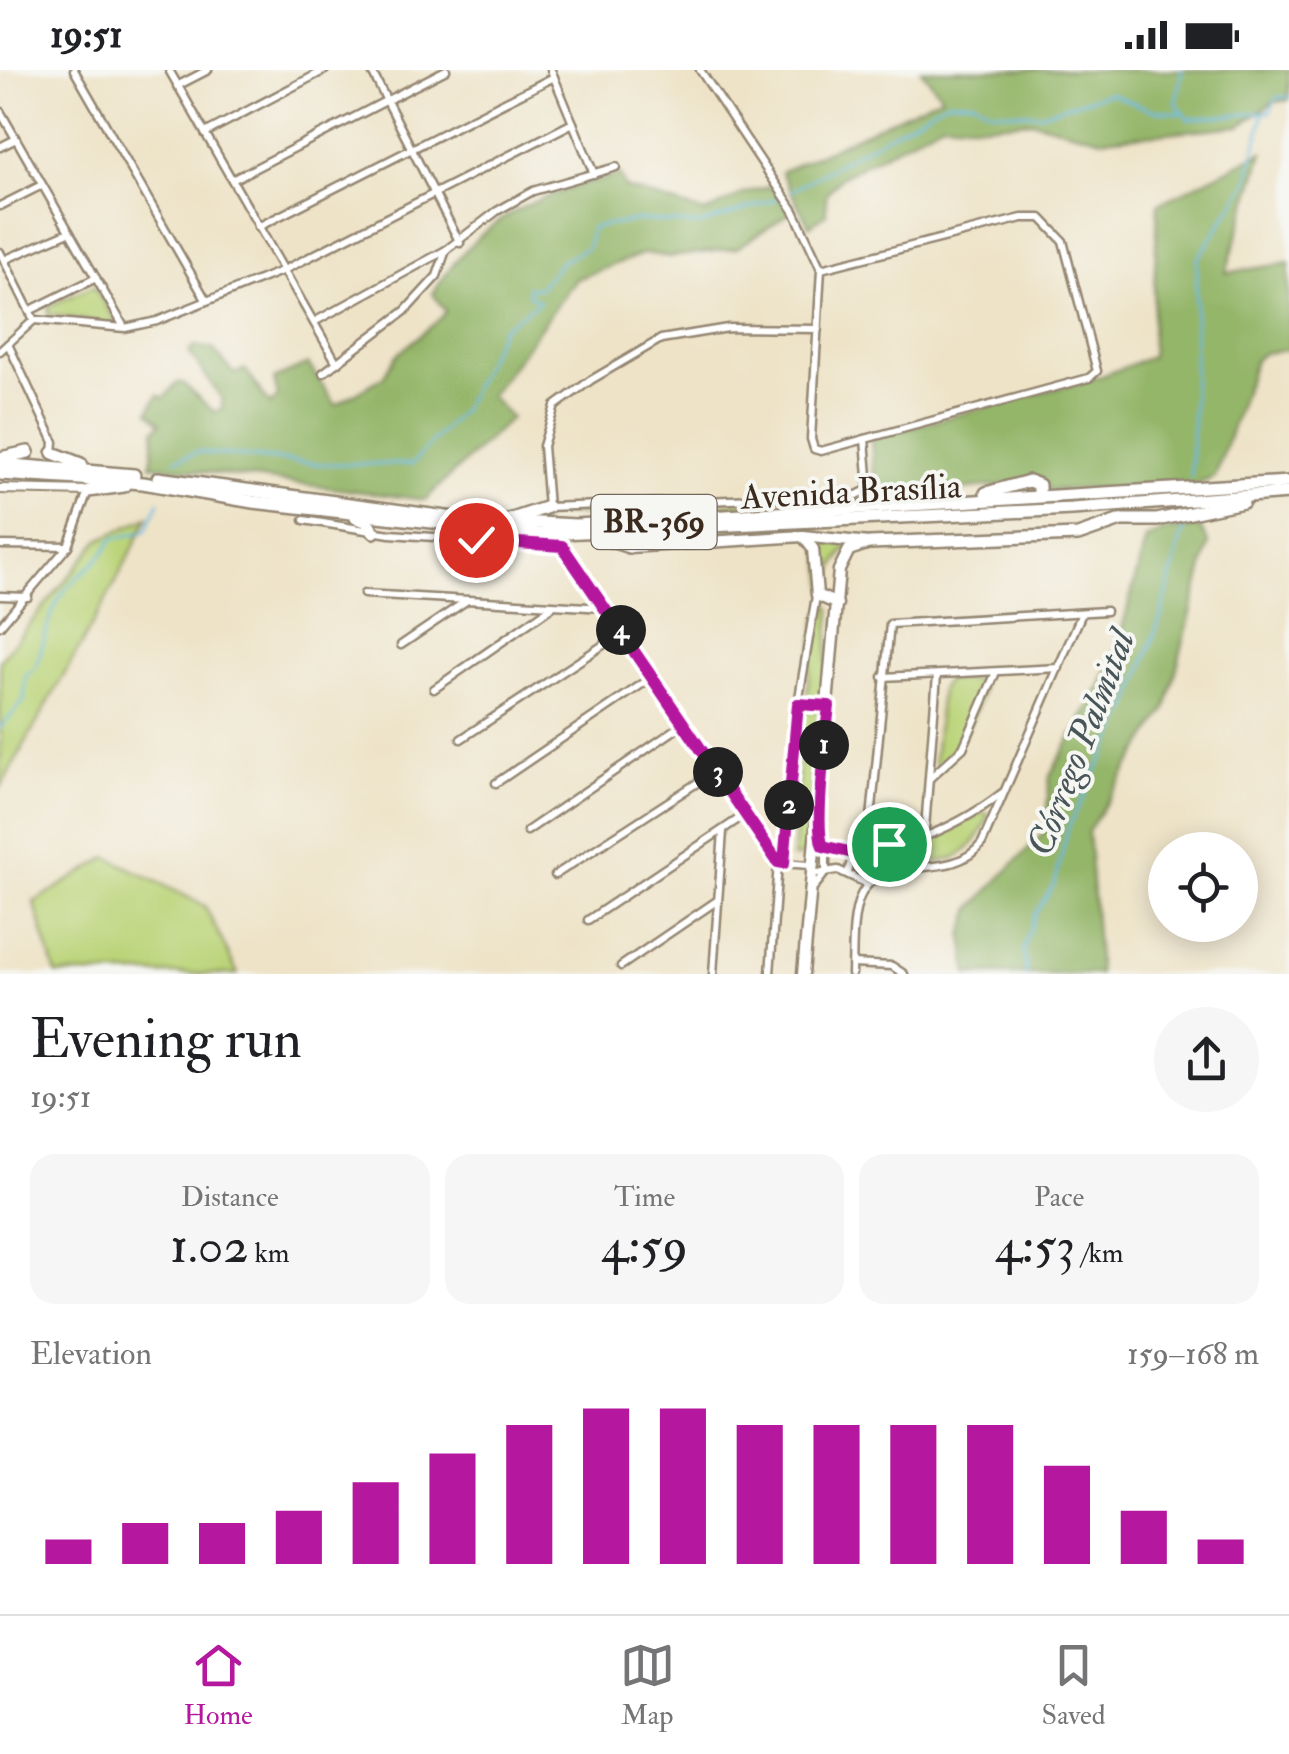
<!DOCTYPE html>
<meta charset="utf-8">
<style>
body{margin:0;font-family:"IM FELL Double Pica",serif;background:#f6f6f6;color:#202124;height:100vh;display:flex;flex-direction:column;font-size:38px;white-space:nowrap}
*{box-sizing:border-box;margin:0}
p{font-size:32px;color:#757577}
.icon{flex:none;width:55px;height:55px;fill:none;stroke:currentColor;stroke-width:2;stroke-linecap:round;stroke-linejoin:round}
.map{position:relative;height:904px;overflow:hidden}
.panel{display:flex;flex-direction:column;background:#fff;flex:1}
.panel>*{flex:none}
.controls{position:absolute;left:1148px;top:762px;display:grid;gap:20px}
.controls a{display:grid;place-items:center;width:110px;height:110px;border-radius:50%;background:#fff;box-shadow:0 5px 25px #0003;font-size:50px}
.pin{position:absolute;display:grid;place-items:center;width:85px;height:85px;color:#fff;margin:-42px;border:5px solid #fff;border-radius:50%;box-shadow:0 2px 10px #0007}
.km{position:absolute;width:50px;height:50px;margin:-25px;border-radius:50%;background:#222;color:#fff;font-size:28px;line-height:50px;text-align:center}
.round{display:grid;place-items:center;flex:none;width:105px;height:105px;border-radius:52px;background:#f6f6f6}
.head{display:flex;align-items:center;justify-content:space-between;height:170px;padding:0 30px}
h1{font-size:55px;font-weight:600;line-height:75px}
.figures{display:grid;grid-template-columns:repeat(3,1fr);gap:15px;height:170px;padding:10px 30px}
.figures div{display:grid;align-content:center;border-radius:25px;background:#f6f6f6;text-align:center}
.figures b{font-size:50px;font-weight:600}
.figures small{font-size:28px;font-weight:400}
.figures p{font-size:28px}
.chart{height:280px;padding:20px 30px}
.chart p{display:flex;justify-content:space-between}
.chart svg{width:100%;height:180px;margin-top:10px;stroke:#b5179e;stroke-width:6}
.status{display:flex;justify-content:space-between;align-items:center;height:70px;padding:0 50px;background:#fff;direction:ltr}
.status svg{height:28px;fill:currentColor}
.menu{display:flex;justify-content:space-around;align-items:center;height:140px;border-top:2px solid #e0e0e0;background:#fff;font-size:28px;color:#757577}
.menu a{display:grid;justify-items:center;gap:5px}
.menu .active{color:#b5179e}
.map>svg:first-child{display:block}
.green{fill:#bbd479;stroke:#7b7f4c;stroke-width:2.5}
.forest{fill:#94b669;stroke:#687044;stroke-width:2.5}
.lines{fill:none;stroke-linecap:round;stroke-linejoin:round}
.stream{stroke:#67bae3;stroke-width:2.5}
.minor-casing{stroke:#948672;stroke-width:11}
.tertiary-casing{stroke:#948672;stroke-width:12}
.primary-casing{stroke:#948672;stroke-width:15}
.trunk-casing{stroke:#948672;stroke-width:16}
.minor{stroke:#fff;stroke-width:6}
.tertiary{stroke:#fff;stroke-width:8}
.primary{stroke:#fff;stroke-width:10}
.trunk{stroke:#fff;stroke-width:11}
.route-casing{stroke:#fff;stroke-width:20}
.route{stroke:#b5179e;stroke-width:12}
.labels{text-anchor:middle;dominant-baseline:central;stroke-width:8;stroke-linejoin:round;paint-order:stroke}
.shield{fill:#f6f6f2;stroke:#73675e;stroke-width:2.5}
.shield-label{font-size:32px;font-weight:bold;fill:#3b2a1e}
.street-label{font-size:35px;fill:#3b2a1e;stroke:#f6f6f2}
.water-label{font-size:38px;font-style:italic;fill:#485559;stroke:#f6f6f2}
</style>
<div class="status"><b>19:51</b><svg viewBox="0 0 49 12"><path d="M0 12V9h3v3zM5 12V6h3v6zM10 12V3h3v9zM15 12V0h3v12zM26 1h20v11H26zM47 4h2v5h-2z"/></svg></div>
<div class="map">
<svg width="1289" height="904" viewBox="0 0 1289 904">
<rect width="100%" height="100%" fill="#f6f6f2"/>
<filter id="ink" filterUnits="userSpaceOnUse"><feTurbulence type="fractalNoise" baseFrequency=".01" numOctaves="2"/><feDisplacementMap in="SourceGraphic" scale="20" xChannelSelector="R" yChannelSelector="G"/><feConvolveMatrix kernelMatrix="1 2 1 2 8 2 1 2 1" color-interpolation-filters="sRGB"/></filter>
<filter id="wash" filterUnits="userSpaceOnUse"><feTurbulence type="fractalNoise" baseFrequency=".0048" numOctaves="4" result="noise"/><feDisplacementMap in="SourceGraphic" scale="40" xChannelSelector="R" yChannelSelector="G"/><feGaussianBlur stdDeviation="2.25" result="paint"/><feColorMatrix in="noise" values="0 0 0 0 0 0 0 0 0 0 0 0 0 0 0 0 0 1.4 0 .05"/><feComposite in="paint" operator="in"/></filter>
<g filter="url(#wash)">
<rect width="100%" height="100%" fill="#eee3c7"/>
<g class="green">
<polygon points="93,216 115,250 113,255 48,244 49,236"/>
<polygon points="754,432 746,437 611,446 539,444"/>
<path d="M 148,447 C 104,541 49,628 0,719 L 0,590 L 99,470 Z"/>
<polygon points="818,469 850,472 834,497 831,520 826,523"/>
<polygon points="828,535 831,539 824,628 812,631 807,621 817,549"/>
<path d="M 947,610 L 981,610 C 988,628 955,685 938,695 L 934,692 L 941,618 Z"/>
<polygon points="811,640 824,641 807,784 793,788 802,645"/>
<path d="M 984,742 L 989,746 C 979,770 961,795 931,791 L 929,769 Z"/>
<polygon points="913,773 917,777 913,791 871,804 860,798 864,784"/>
<polygon points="108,787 205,836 238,904 56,904 34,832"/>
</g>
<g class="forest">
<polygon points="921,0 1289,0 1289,30 1274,32 1240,56 1102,69 1032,51 983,55 943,52 841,107 826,124 826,144 809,156 781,102 942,26"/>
<polygon points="1263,82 1226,203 1289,193 1289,280 1263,283 1255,290 1215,407 1196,415 1048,420 1040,411 917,425 875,421 871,368 1102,306 1151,287 1158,134"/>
<path d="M 620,105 L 625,118 L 705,143 L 745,123 L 773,116 L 791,142 L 737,178 L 670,187 L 645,183 L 576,209 L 490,326 L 511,348 L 425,430 L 151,395 L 155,359 L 161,353 L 149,341 L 158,325 L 164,328 L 177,313 L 183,313 L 214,342 L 222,339 L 222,329 L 189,282 L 194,276 L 213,279 L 234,304 L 245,299 L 270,335 L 278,327 L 274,309 L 308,294 L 336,335 L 383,307 L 397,285 L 441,248 L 446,241 L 433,224 C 479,146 536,126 620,105 Z"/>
<polygon points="1200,457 1209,474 1166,639 1088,761 1099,904 968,904 963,865 972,838 1045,761 1050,705 1098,622 1117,578 1146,469 1166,460"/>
</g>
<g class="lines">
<g class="stream">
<polyline points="1182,0 1176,32 1188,49 1270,42 1277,27 1289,27"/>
<polyline points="791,121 947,31 974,31 992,41 1039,44 1109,23 1152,40 1182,43"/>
<polyline points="175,390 198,382 319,394 412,394 462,340 502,258 540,231 529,225 528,217 539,218 561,192 588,177 591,158 641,150 700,155 782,127"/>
<polyline points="1191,407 1197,190 1248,112 1263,44"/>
<path d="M 0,658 L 24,631 L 26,605 L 35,599 C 44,575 48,544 63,523 C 79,501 101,494 112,469 L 146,461 L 159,432"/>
<polyline points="1027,904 1023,879 1035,844 1055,813 1068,758 1129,637 1161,546 1184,457"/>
</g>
</g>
</g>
<g filter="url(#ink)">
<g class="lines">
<g class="minor-casing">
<g id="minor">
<polyline points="74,0 206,230"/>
<polyline points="169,0 337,293"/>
<polyline points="371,0 460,173"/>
<polyline points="551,0 594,104"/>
<polyline points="700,0 794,141 821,199 811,369 814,379 821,381 1089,308 1097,301 1063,171 1041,148 1022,148 821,199"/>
<polyline points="177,16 208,0"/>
<polyline points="0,41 124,257"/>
<polyline points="205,63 325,0"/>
<polyline points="0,77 16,69"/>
<polyline points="232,110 446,0"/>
<polyline points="0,136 42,115"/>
<polyline points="258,157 554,7"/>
<polyline points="0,182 34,250"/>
<polyline points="4,190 69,162"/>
<polyline points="29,241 96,208"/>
<polyline points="314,252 446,180"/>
<polyline points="818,259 728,258 661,269 591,310 555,336 543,376 548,437 857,425 869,419"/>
<polyline points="8,274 54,372 53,383"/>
<polyline points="0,281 34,250 125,258 157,251 284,200 573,53"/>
<polyline points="323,303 405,241 437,206 446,180 497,141 533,121 616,97"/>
<polyline points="865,369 869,419 893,434"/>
<polyline points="304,450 390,464 563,476 778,793"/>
<polyline points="0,475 68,476"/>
<polyline points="364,524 605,538"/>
<polyline points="0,526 28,527"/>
<polyline points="0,556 68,476 88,421"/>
<polyline points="401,575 466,531"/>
<polyline points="883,607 1059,598"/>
<polyline points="434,619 552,537"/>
<polyline points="461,669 623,562"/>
<polyline points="930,708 963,678 996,602"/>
<polyline points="496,713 654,606"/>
<polyline points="527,761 685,653"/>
<path d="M 815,775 C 873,798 957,758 1002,723"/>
<polyline points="868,779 890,554 1106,541"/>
<polyline points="782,793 810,795"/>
<polyline points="784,793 798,634 816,526"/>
<polyline points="922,797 937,605"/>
<polyline points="848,803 853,783"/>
<polyline points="811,804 838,800 868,814"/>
<polyline points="555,805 717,700"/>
<polyline points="815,816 826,802 826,779"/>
<polyline points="588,850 746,744"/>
<polyline points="853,894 892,896 904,904"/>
<polyline points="621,896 718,830"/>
<polyline points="713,904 723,761"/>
<polyline points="770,904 778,793"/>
<path d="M 852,904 C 853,880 851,849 860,827 C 881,778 950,816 982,773 L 1082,543"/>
</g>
</g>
<g class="tertiary-casing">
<polyline id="tertiary" points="0,419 88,421"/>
</g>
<g class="primary-casing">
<g id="primary">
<polyline points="803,466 813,479 817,525 837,534"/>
<polyline points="629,477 803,466 869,473"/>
<polyline points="798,634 829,636"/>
<polyline points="803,904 839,500 849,480 870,473"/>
</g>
</g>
<g class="trunk-casing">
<g id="trunk">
<polyline points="53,383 81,394"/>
<polyline points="0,388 28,382"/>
<polyline points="0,394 134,405"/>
<polyline points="0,404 143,413 253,432 539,464 1072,439 1289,423"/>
<polyline points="158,408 461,449 576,455 1289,412"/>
<polyline points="88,421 124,416"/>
<polyline points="986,423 1029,411 1039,415 1039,425"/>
<polyline points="356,448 366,451 374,462"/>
<polyline points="509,450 548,437"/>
<polyline points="601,468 629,477"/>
<polyline points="870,473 1078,465 1121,450 1157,450 1243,432"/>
</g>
</g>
<use href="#minor" class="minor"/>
<use href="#tertiary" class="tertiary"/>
<use href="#primary" class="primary"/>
<use href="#trunk" class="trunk"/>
</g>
</g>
<g class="lines" filter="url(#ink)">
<g class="route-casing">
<path id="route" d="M 476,470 L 562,476 L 778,792 L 784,793 L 798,634 L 829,636 C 826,662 814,758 823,776 L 853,783 L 889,774"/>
</g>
<use href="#route" class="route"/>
</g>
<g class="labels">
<rect class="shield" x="591.5" y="425" width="125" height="54" rx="8"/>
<g class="shield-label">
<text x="654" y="452">BR-369</text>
</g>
<g class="street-label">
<text transform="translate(851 422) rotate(-3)">Avenida Brasília</text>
</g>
<g class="water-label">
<text transform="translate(1081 673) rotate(-69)">Córrego Palmital</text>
</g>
</g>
</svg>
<div class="controls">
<a><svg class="icon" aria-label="locate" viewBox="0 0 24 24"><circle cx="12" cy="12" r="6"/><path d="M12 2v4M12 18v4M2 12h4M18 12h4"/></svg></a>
</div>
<div class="pin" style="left:889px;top:774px;background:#1e9e55"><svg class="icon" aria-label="arrive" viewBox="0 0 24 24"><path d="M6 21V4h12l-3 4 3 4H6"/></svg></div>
<div class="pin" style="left:476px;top:470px;background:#d93025"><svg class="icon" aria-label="check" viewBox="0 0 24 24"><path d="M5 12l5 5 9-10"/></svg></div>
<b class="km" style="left:824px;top:675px">1</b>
<b class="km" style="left:789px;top:735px">2</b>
<b class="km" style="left:718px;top:702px">3</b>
<b class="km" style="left:621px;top:560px">4</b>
</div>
<section class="panel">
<div class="head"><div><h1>Evening run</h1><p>19:51</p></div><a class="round"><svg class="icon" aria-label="share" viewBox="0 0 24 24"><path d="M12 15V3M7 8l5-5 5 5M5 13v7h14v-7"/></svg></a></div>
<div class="figures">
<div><p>Distance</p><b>1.02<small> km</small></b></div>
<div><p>Time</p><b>4:59</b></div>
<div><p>Pace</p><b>4:53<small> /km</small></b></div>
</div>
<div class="chart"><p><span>Elevation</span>159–168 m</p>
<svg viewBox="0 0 160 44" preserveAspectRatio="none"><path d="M5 44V38M15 44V34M25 44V34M35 44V31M45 44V24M55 44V17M65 44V10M75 44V6M85 44V6M95 44V10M105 44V10M115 44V10M125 44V10M135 44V20M145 44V31M155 44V38"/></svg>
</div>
</section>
<nav class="menu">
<a class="active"><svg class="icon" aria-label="home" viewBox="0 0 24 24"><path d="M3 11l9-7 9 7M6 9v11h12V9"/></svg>Home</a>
<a><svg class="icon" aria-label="map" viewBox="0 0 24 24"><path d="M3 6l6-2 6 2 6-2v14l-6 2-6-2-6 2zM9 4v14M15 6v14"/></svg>Map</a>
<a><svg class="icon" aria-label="saved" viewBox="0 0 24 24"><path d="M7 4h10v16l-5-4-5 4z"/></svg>Saved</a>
</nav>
